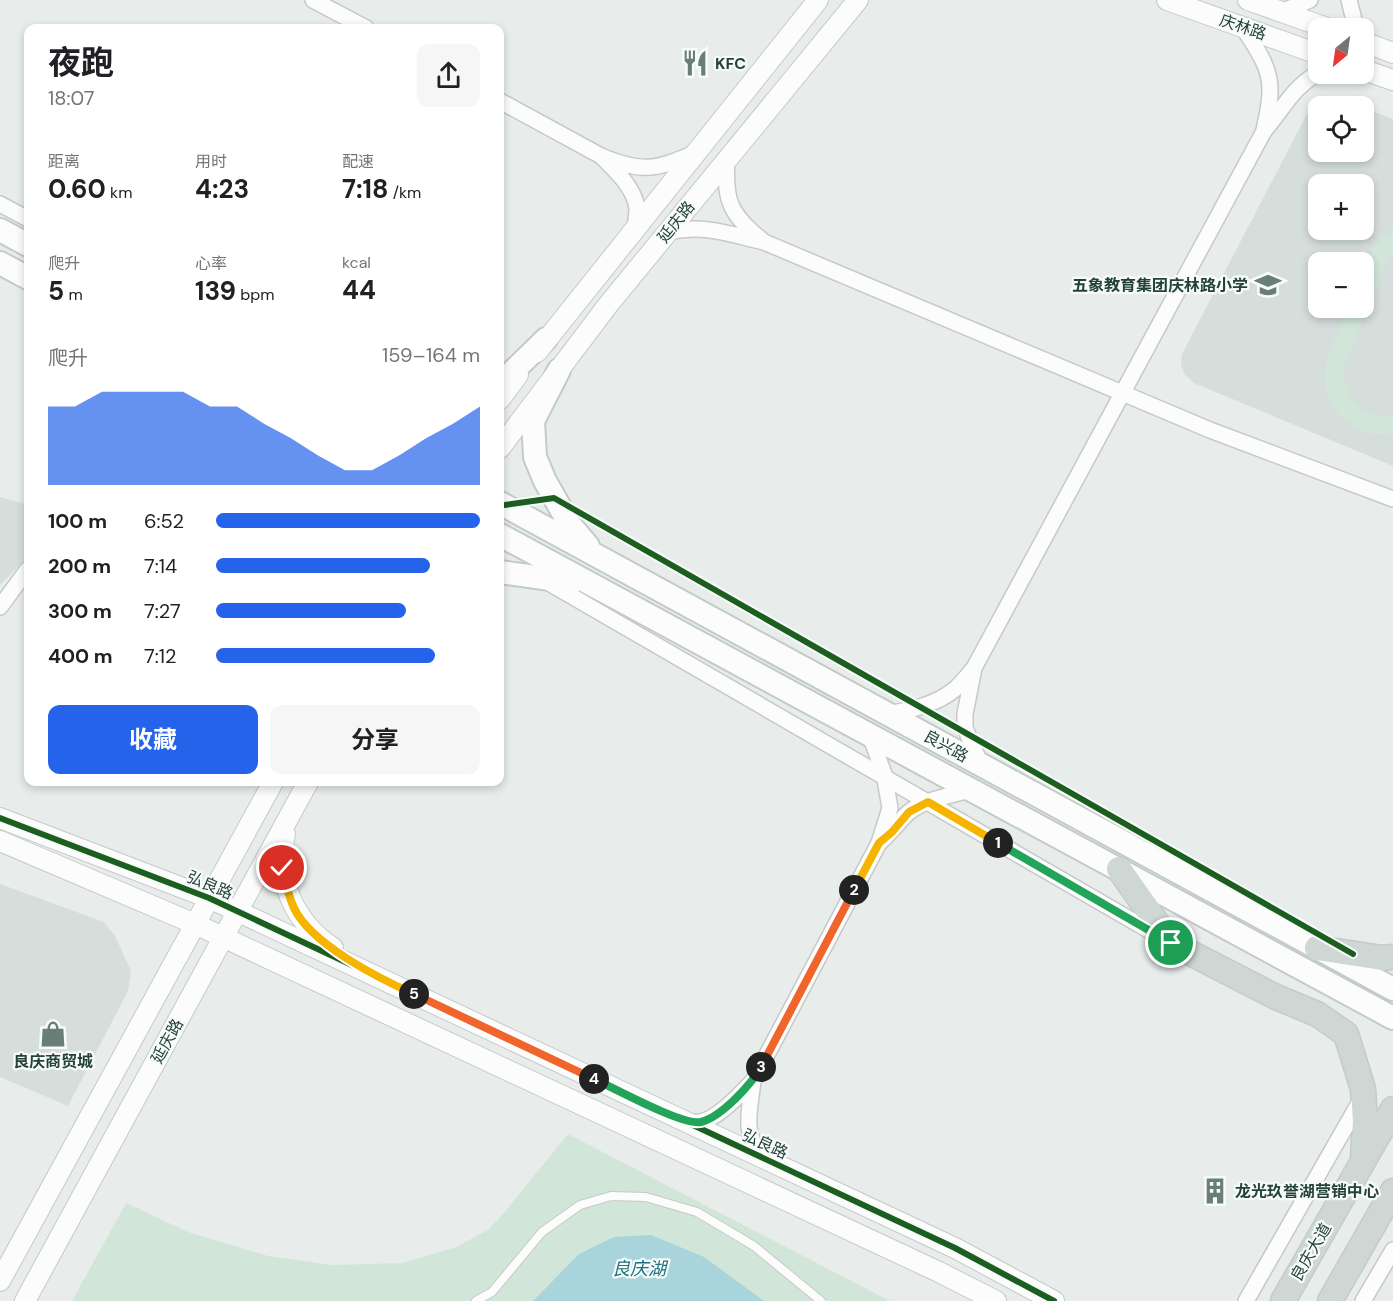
<!DOCTYPE html>
<html lang="zh">
<meta charset="utf-8">
<style>
body{margin:0;font-family:"DM Sans","Noto Sans SC",sans-serif;background:#f6f6f6;color:#202124;height:100vh;display:flex;flex-direction:column;font-size:22px;white-space:nowrap}
*{box-sizing:border-box;margin:0}
p{font-size:20px;color:#757577}
.icon{flex:none;width:33px;height:33px;fill:none;stroke:currentColor;stroke-width:2;stroke-linecap:round;stroke-linejoin:round}
.map{position:relative;flex:1;overflow:hidden}
.sheet{position:absolute;left:24px;top:24px;width:480px;height:762px;display:flex;flex-direction:column;background:#fff;border-radius:12px;box-shadow:0 3px 9px #0003}
.sheet>*{flex:none}
.needle{width:39px;rotate:209deg}
.fabs{position:absolute;left:1308px;top:18px;display:grid;gap:12px}
.fabs a{display:grid;place-items:center;width:66px;height:66px;border-radius:12px;background:#fff;box-shadow:0 3px 9px #0003;font-size:30px}
.pin{position:absolute;display:grid;place-items:center;width:51px;height:51px;color:#fff;margin:-26px;border:3px solid #fff;border-radius:50%;box-shadow:0 2px 6px #0007}
.km{position:absolute;width:30px;height:30px;margin:-15px;border-radius:50%;background:#222;color:#fff;font-size:16px;line-height:30px;text-align:center}
.round{display:grid;place-items:center;flex:none;width:63px;height:63px;border-radius:12px;background:#f6f6f6}
.head{display:flex;align-items:center;justify-content:space-between;height:102px;padding:0 24px}
h1{font-size:33px;font-weight:700;line-height:45px}
.figures{display:grid;grid-template-columns:repeat(3,1fr);gap:9px;height:102px;padding:6px 24px}
.figures div{display:grid;align-content:center}
.figures b{font-size:26px;font-weight:700}
.figures small{font-size:16px;font-weight:400}
.figures p{font-size:16px}
.chart{height:168px;padding:12px 24px}
.chart p{display:flex;justify-content:space-between}
.chart svg{width:100%;height:108px;margin-top:6px;fill:#2563eb;opacity:.7}
.cta{display:flex;gap:12px;margin-top:auto;padding:12px 24px}
.cta a{flex:1;height:69px;border-radius:12px;background:#2563eb;color:#fff;font-size:24px;font-weight:700;line-height:69px;text-align:center}
.cta a+a{background:#f6f6f6;color:#202124}
ul{padding:0 24px;list-style:none;font-size:20px}
li{display:grid;grid-template-columns:96px 72px 1fr;align-items:center;height:45px}
li i{height:15px;border-radius:8px;background:#2563eb}
.map>svg:first-child{display:block}
.built{fill:#d6dedb;fill-rule:evenodd}
.green{fill:#d1e6d8}
.water{fill:#a9d4db}
.lines{fill:none;stroke-linecap:round;stroke-linejoin:round}
.service-casing{stroke:#c5cac8;stroke-width:10}
.minor-casing{stroke:#c5cac8;stroke-width:18}
.tertiary-casing{stroke:#c5cac8;stroke-width:22}
.secondary-casing{stroke:#c3cbc8;stroke-width:26}
.primary-casing{stroke:#c3ccc9;stroke-width:27}
.service{stroke:#fcfcfc;stroke-width:8}
.minor{stroke:#fcfcfc;stroke-width:15}
.tertiary{stroke:#fcfcfc;stroke-width:20}
.secondary{stroke:#fcfcfc;stroke-width:22}
.primary{stroke:#cfd7d5;stroke-width:24}
.cycleway-casing{stroke:#f7fbf9;stroke-width:10}
.cycleway{stroke:#1b5e20;stroke-width:6}
.split-1-casing{stroke:#fff;stroke-width:12}
.split-2-casing{stroke:#fff;stroke-width:12}
.split-3-casing{stroke:#fff;stroke-width:12}
.split-4-casing{stroke:#fff;stroke-width:12}
.split-5-casing{stroke:#fff;stroke-width:12}
.split-6-casing{stroke:#fff;stroke-width:12}
.split-1{stroke:#22a559;stroke-width:8}
.split-2{stroke:#f5b400;stroke-width:8}
.split-3{stroke:#f0652b;stroke-width:8}
.split-4{stroke:#22a559;stroke-width:8}
.split-5{stroke:#f0652b;stroke-width:8}
.split-6{stroke:#f5b400;stroke-width:8}
.labels{text-anchor:middle;dominant-baseline:central;stroke-width:4.5;stroke-linejoin:round;paint-order:stroke}
.street-label{font-size:16px;fill:#24423a;stroke:#f7fbf9}
.poi-label{font-size:16px;font-weight:bold;fill:#24423a;stroke:#f7fbf9;text-anchor:start}
.water-label{font-size:18px;font-style:italic;fill:#1c6f80;stroke:#f7fbf9}
</style>
<div class="map">
<svg width="1393" height="1301" viewBox="0 0 1393 1301">
<rect width="100%" height="100%" fill="#e8edeb"/>
<g class="built">
<path d="M 1332,98 L 1359,106 L 1318,106 L 1318,152 L 1364,152 L 1364,108 L 1393,119 L 1393,466 L 1194,383 L 1185,375 L 1181,365 L 1182,354 L 1310,108 L 1321,99 ZM 1318,184 L 1364,184 L 1364,230 L 1318,230 ZM 1318,262 L 1364,262 L 1364,308 L 1318,308 Z"/>
<polygon points="0,497 28,505 28,557 0,585"/>
<polygon points="0,884 104,922 115,936 131,971 128,991 68,1106 0,1077"/>
</g>
<g class="green">
<path d="M 1393,230 L 1393,254 L 1385,267 L 1344,366 C 1340,394 1364,422 1393,415 L 1393,433 C 1377,436 1362,433 1349,423 C 1305,391 1332,346 1348,308 L 1364,308 C 1364,277 1362,248 1393,230 Z"/>
<polygon points="568,1134 890,1301 72,1301 126,1203 188,1232 268,1256 332,1265 403,1263 456,1247 488,1230 503,1214"/>
</g>
<polygon class="water" points="651,1235 704,1257 764,1301 533,1301 579,1254 614,1237"/>
<g class="lines">
<g class="service-casing">
<polyline id="service" points="476,1301 492,1292 542,1232 580,1205 611,1196 646,1197 697,1212 754,1246 821,1301"/>
</g>
<g class="minor-casing">
<g id="minor">
<polyline points="313,0 366,28"/>
<polyline points="1349,0 1356,28"/>
<polyline points="1281,12 1310,0"/>
<path d="M 1242,26 C 1255,47 1271,66 1270,92 C 1270,105 1266,118 1264,131 C 1284,108 1291,89 1318,73"/>
<polyline points="500,101 601,156"/>
<polyline points="0,204 28,219"/>
<path d="M 635,228 C 636,221 637,214 637,208 C 634,187 615,170 601,156 C 642,173 655,170 695,153"/>
<path d="M 668,232 C 704,224 729,234 764,242 C 731,214 724,204 727,160"/>
<polyline points="764,242 1210,430 1393,499"/>
<polyline points="549,583 1164,939"/>
<polyline points="0,607 28,569"/>
<polyline points="974,668 1264,131"/>
<path d="M 887,714 C 911,710 936,705 955,689 C 962,683 968,675 974,668 L 965,714 L 965,728 L 981,765"/>
<path d="M 870,735 L 884,774 L 890,808 L 879,843 C 890,834 898,822 909,812 C 925,799 952,795 971,790"/>
<polyline points="753,1081 879,843"/>
<path d="M 685,1121 C 689,1121 696,1123 700,1122 C 718,1119 741,1093 753,1081 C 750,1110 741,1135 764,1157"/>
<polyline points="1246,1301 1362,1098"/>
<polyline points="1363,1301 1393,1250"/>
</g>
</g>
<g class="tertiary-casing">
<g id="tertiary">
<polyline points="1167,0 1318,54"/>
<polyline points="1248,0 1327,28"/>
<polyline points="1364,42 1393,53"/>
<polyline points="1364,70 1393,80"/>
<polyline points="537,352 818,0"/>
<polyline points="500,399 518,375"/>
<polyline points="500,448 608,305 858,0"/>
<polyline points="0,818 209,898 955,1248 1054,1301"/>
<path d="M 285,834 C 275,880 294,922 333,948"/>
<polyline points="0,841 195,924 939,1272 996,1301"/>
<polyline points="0,1281 273,782"/>
<polyline points="25,1301 308,782"/>
</g>
</g>
<g class="secondary-casing">
<g id="secondary">
<polyline points="0,230 28,245"/>
<polyline points="0,263 28,278"/>
<polyline points="559,370 533,421 535,457 545,481 570,525 588,546"/>
<polyline points="500,384 546,339"/>
<polyline points="500,503 1393,989"/>
<polyline points="500,535 1393,1018"/>
<polyline points="500,572 572,582"/>
</g>
</g>
<g class="primary-casing">
<g id="primary">
<polyline points="1119,869 1171,943 1276,997 1317,1014 1346,1034 1363,1089 1365,1121 1363,1161"/>
<polyline points="1317,948 1382,958 1393,957"/>
<polyline points="1283,1301 1393,1109"/>
<polyline points="1330,1301 1393,1191"/>
</g>
</g>
<use href="#service" class="service"/>
<use href="#minor" class="minor"/>
<use href="#tertiary" class="tertiary"/>
<use href="#secondary" class="secondary"/>
<use href="#primary" class="primary"/>
<g class="cycleway-casing">
<g id="cycleway">
<polyline points="505,505 554,498 1353,954"/>
<polyline points="0,818 209,898 955,1248 1054,1301"/>
</g>
</g>
<use href="#cycleway" class="cycleway"/>
</g>
<g class="lines">
<g class="split-1-casing">
<polyline id="split-1" points="998,843 1171,943"/>
</g>
<g class="split-2-casing">
<polyline id="split-2" points="854,890 879,843 892,832 909,812 928,802 998,843"/>
</g>
<g class="split-3-casing">
<polyline id="split-3" points="761,1067 854,890"/>
</g>
<g class="split-4-casing">
<path id="split-4" d="M 594,1079 C 614,1088 683,1126 701,1122 C 721,1117 751,1085 761,1067"/>
</g>
<g class="split-5-casing">
<polyline id="split-5" points="414,994 594,1079"/>
</g>
<g class="split-6-casing">
<path id="split-6" d="M 282,868 C 285,881 288,895 294,908 C 311,944 378,978 414,994"/>
</g>
<use href="#split-1" class="split-1"/>
<use href="#split-2" class="split-2"/>
<use href="#split-3" class="split-3"/>
<use href="#split-4" class="split-4"/>
<use href="#split-5" class="split-5"/>
<use href="#split-6" class="split-6"/>
</g>
<defs>
<g id="restaurant-bare" transform="scale(2.07)"><path d="M-5-6h1v4h1v-4h1v4h1v-4h1v5L-1.5 .5V6h-2V.5L-5-1ZM5-6V6H3V1.5H1.5Q1.5-4 5-6Z" fill="#697e78" stroke="#f7fbf9" stroke-width="2.5" paint-order="stroke"/></g>
<g id="school-bare" transform="scale(2.07)"><path d="M0-5L7-2L0 1L-7-2ZM-4 1L0 2.5L4 1V4Q0 6-4 4Z" fill="#697e78" stroke="#f7fbf9" stroke-width="2.5" paint-order="stroke"/></g>
<g id="shop-bare" transform="scale(2.07)"><path d="M-5-2.5h2.3a2.7 3.5 0 0 1 5.4 0H5L5.5 6h-11ZM-1.5-2.5h3a1.5 2.3 0 0 0-3 0Z" fill="#697e78" stroke="#f7fbf9" stroke-width="2.5" paint-order="stroke"/></g>
<g id="building-bare" transform="scale(2.07)"><path d="M-4-6H4V6H1V3H-1V6H-4ZM-2.5-4.3h1.7v1.8h-1.7ZM.8-4.3h1.7v1.8H.8ZM-2.5-1h1.7V.8h-1.7ZM.8-1h1.7V.8H.8Z" fill="#697e78" stroke="#f7fbf9" stroke-width="2.5" paint-order="stroke"/></g>
</defs>
<g fill-rule="evenodd">
<use href="#restaurant-bare" x="695" y="63"/>
<use href="#school-bare" x="1268" y="285"/>
<use href="#shop-bare" x="53" y="1034"/>
<use href="#building-bare" x="1215" y="1191"/>
</g>
<g class="labels">
<g class="street-label">
<text transform="translate(1243 27) rotate(19)">庆林路</text>
<text transform="translate(676 222) rotate(-51)">延庆路</text>
<text transform="translate(946 746) rotate(29)">良兴路</text>
<text transform="translate(210 885) rotate(23)">弘良路</text>
<text transform="translate(167 1041) rotate(-61)">延庆路</text>
<text transform="translate(765 1144) rotate(25)">弘良路</text>
<text transform="translate(1311 1252) rotate(-60)">良庆大道</text>
</g>
<g class="poi-label">
<text x="715" y="63">KFC</text>
<text x="1248" y="285" text-anchor="end">五象教育集团庆林路小学</text>
<text x="53" y="1061" text-anchor="middle">良庆商贸城</text>
<text x="1235" y="1191">龙光玖誉湖营销中心</text>
</g>
<g class="water-label">
<text x="639" y="1269">良庆湖</text>
</g>
</g>
</svg>
<div class="fabs">
<a><svg class="needle" viewBox="-14 -14 28 28"><path d="M0-13l5 13h-10z" fill="#e53935"/><path d="M0 13l5-13h-10z" fill="#757577"/></svg></a>
<a><svg class="icon" aria-label="locate" viewBox="0 0 24 24"><circle cx="12" cy="12" r="6"/><path d="M12 2v4M12 18v4M2 12h4M18 12h4"/></svg></a>
<a>+</a>
<a>−</a>
</div>
<div class="pin" style="left:1171px;top:943px;background:#1e9e55"><svg class="icon" aria-label="arrive" viewBox="0 0 24 24"><path d="M6 21V4h12l-3 4 3 4H6"/></svg></div>
<div class="pin" style="left:282px;top:868px;background:#d93025"><svg class="icon" aria-label="check" viewBox="0 0 24 24"><path d="M5 12l5 5 9-10"/></svg></div>
<b class="km" style="left:998px;top:843px">1</b>
<b class="km" style="left:854px;top:890px">2</b>
<b class="km" style="left:761px;top:1067px">3</b>
<b class="km" style="left:594px;top:1079px">4</b>
<b class="km" style="left:414px;top:994px">5</b>
<section class="sheet">
<div class="head"><div><h1>夜跑</h1><p>18:07</p></div><a class="round"><svg class="icon" aria-label="share" viewBox="0 0 24 24"><path d="M12 15V3M7 8l5-5 5 5M5 13v7h14v-7"/></svg></a></div>
<div class="figures">
<div><p>距离</p><b>0.60<small> km</small></b></div>
<div><p>用时</p><b>4:23</b></div>
<div><p>配速</p><b>7:18<small> /km</small></b></div>
</div>
<div class="figures">
<div><p>爬升</p><b>5<small> m</small></b></div>
<div><p>心率</p><b>139<small> bpm</small></b></div>
<div><p>kcal</p><b>44</b></div>
</div>
<div class="chart"><p><span>爬升</span>159–164 m</p>
<svg viewBox="0 0 160 44" preserveAspectRatio="none"><path d="M0 44V12L10 12L20 6L30 6L40 6L50 6L60 12L70 12L80 19L90 25L100 32L110 38L120 38L130 32L140 25L150 19L160 12V44z"/></svg>
</div>
<ul>
<li><b>100 m</b>6:52<i style="width:100%"></i></li>
<li><b>200 m</b>7:14<i style="width:81%"></i></li>
<li><b>300 m</b>7:27<i style="width:72%"></i></li>
<li><b>400 m</b>7:12<i style="width:83%"></i></li>
</ul>
<div class="cta"><a>收藏</a><a>分享</a></div>
</section>
</div>
